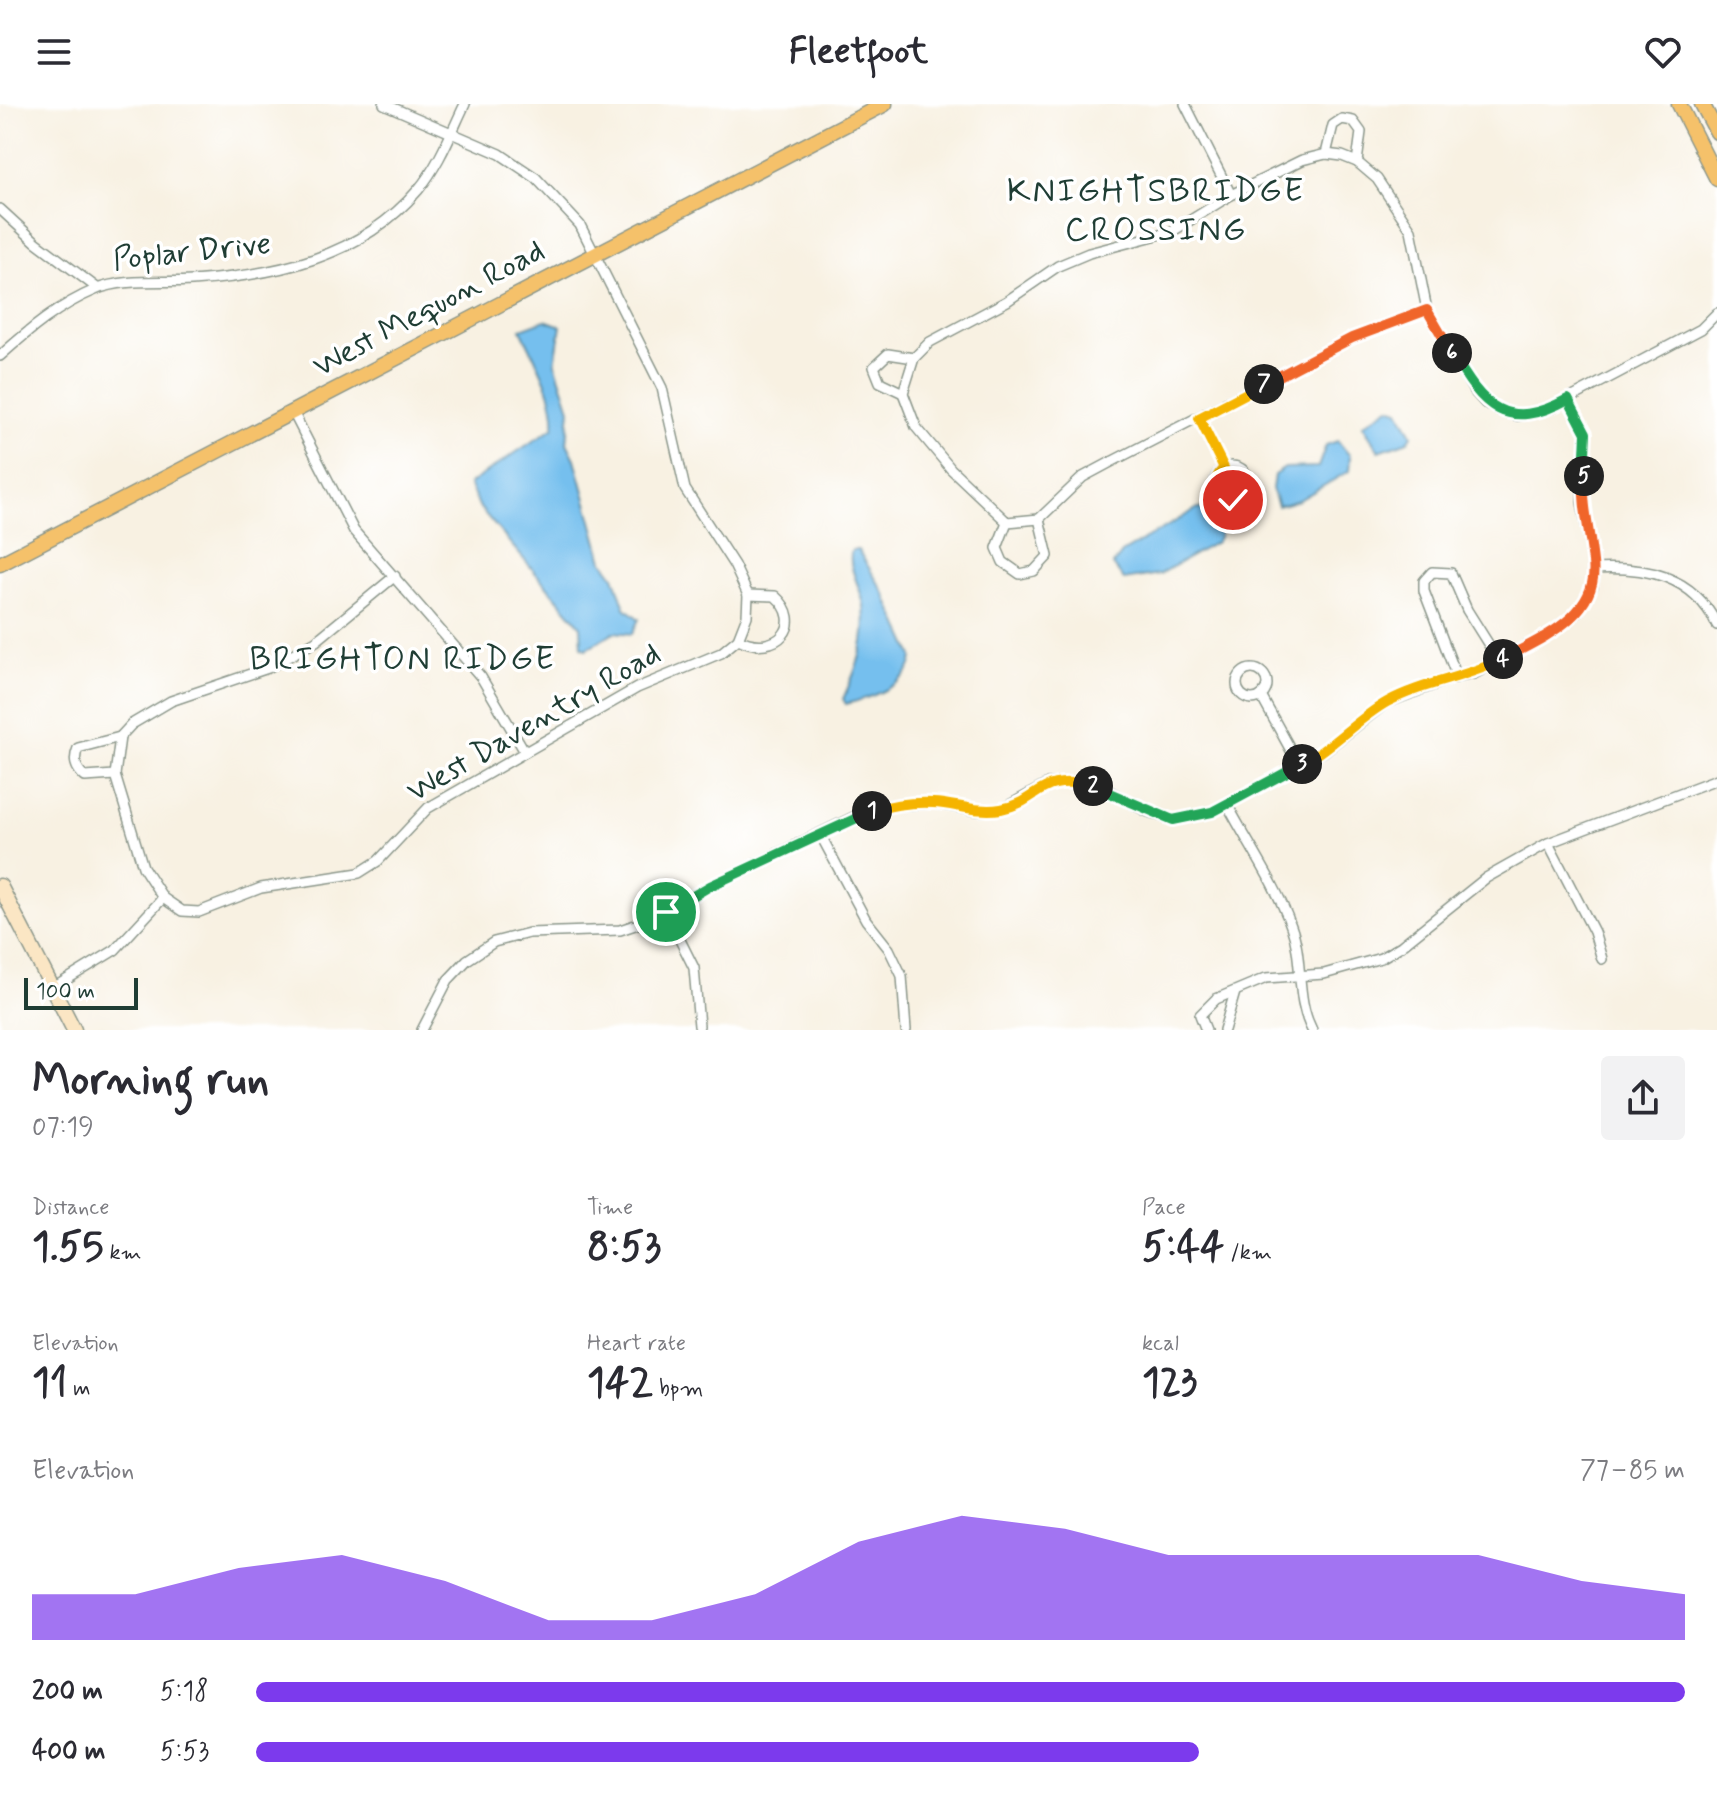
<!DOCTYPE html>
<meta charset="utf-8">
<style>
body{margin:0;font-family:Mynerve,sans-serif;background:#f2f2f3;color:#2b2b33;height:100vh;display:flex;flex-direction:column;font-size:30px;white-space:nowrap}
*{box-sizing:border-box;margin:0}
p{font-size:26px;color:#7c7c81}
.icon{flex:none;width:44px;height:44px;fill:none;stroke:currentColor;stroke-width:2;stroke-linecap:round;stroke-linejoin:round}
.map{position:relative;height:926px;overflow:hidden}
.drawer{display:flex;flex-direction:column;background:#fff;flex:1}
.drawer>*{flex:none}
.scale{position:absolute;left:24px;bottom:20px;width:114px;box-sizing:border-box;padding-left:8px;border:4px solid #1f3d34;border-top:0;font-size:22px;line-height:28px;white-space:nowrap;color:#1f3d34;-webkit-text-stroke:6px #fff;paint-order:stroke}
.pin{position:absolute;display:grid;place-items:center;width:68px;height:68px;color:#fff;margin:-34px;border:4px solid #fff;border-radius:50%;box-shadow:0 2px 8px #0007}
.km{position:absolute;width:40px;height:40px;margin:-20px;border-radius:50%;background:#222;color:#fff;font-size:22px;line-height:40px;text-align:center}
.round{display:grid;place-items:center;flex:none;width:84px;height:84px;border-radius:8px;background:#f2f2f3}
.head{display:flex;align-items:center;justify-content:space-between;height:136px;padding:0 32px}
h1{font-size:44px;font-weight:700;line-height:60px}
.stats{display:grid;grid-template-columns:repeat(3,1fr);gap:12px;height:136px;padding:8px 32px}
.stats div{display:grid;align-content:center}
.stats b{font-size:40px;font-weight:700}
.stats small{font-size:22px;font-weight:400}
.stats p{font-size:22px}
.chart{height:224px;padding:16px 32px}
.chart p{display:flex;justify-content:space-between}
.chart svg{width:100%;height:144px;margin-top:8px;fill:#7c3aed;opacity:.7}
ul{padding:0 32px;list-style:none;font-size:26px}
li{display:grid;grid-template-columns:128px 96px 1fr;align-items:center;height:60px}
li i{height:20px;border-radius:10px;background:#7c3aed}
header{display:flex;justify-content:space-between;align-items:center;height:104px;padding:0 32px;background:#fff;font-size:36px;font-weight:700}
.map>svg:first-child{display:block}
.water{fill:#75bfee;stroke:#4a7e91;stroke-width:2}
.lines{fill:none;stroke-linecap:round;stroke-linejoin:round}
.street-casing{stroke:#8c978b;stroke-width:12}
.secondary-casing{stroke:#8c978b;stroke-width:17}
.primary-casing{stroke:#8c978b;stroke-width:17}
.street{stroke:#fff;stroke-width:9}
.secondary{stroke:#fbe6c4;stroke-width:14}
.primary{stroke:#f5c16b;stroke-width:14}
.split-1-casing{stroke:#fff;stroke-width:16}
.split-2-casing{stroke:#fff;stroke-width:16}
.split-3-casing{stroke:#fff;stroke-width:16}
.split-4-casing{stroke:#fff;stroke-width:16}
.split-5-casing{stroke:#fff;stroke-width:16}
.split-6-casing{stroke:#fff;stroke-width:16}
.split-7-casing{stroke:#fff;stroke-width:16}
.split-8-casing{stroke:#fff;stroke-width:16}
.split-1{stroke:#22a559;stroke-width:10}
.split-2{stroke:#f5b400;stroke-width:10}
.split-3{stroke:#22a559;stroke-width:10}
.split-4{stroke:#f5b400;stroke-width:10}
.split-5{stroke:#f0652b;stroke-width:10}
.split-6{stroke:#22a559;stroke-width:10}
.split-7{stroke:#f0652b;stroke-width:10}
.split-8{stroke:#f5b400;stroke-width:10}
.labels{text-anchor:middle;dominant-baseline:central;stroke-width:7;stroke-linejoin:round;paint-order:stroke}
.street-label{font-size:32px;fill:#1f3d34;stroke:#fff}
.neighbourhood-label{font-size:34px;letter-spacing:2px;fill:#1f3d34;stroke:#fff}
</style>
<header><svg class="icon" aria-label="menu" viewBox="0 0 24 24"><path d="M4 6h16M4 12h16M4 18h16"/></svg>Fleetfoot<svg class="icon" aria-label="heart" viewBox="0 0 24 24"><path d="M12 20l-8-8c-3-5 5-10 8-4 3-6 11-1 8 4z"/></svg></header>
<div class="map">
<svg width="1717" height="926" viewBox="0 0 1717 926">
<rect width="100%" height="100%" fill="#fff"/>
<filter id="ink" filterUnits="userSpaceOnUse"><feTurbulence type="fractalNoise" baseFrequency=".0125" numOctaves="2"/><feDisplacementMap in="SourceGraphic" scale="16" xChannelSelector="R" yChannelSelector="G"/><feConvolveMatrix kernelMatrix="1 2 1 2 8 2 1 2 1" color-interpolation-filters="sRGB"/></filter>
<filter id="wash" filterUnits="userSpaceOnUse"><feTurbulence type="fractalNoise" baseFrequency=".006" numOctaves="4" result="noise"/><feDisplacementMap in="SourceGraphic" scale="32" xChannelSelector="R" yChannelSelector="G"/><feGaussianBlur stdDeviation="1.8" result="paint"/><feColorMatrix in="noise" values="0 0 0 0 0 0 0 0 0 0 0 0 0 0 0 0 0 1.4 0 .05"/><feComposite in="paint" operator="in"/></filter>
<g filter="url(#wash)">
<rect width="100%" height="100%" fill="#f8f1e2"/>
<g class="water">
<path d="M 545,216 L 561,222 L 555,259 L 570,305 L 567,339 L 575,355 L 603,457 L 614,472 L 625,504 L 639,515 L 632,530 L 614,528 L 586,545 L 582,543 L 581,522 L 480,404 L 469,380 L 554,323 C 557,291 534,254 521,225 Z"/>
<polygon points="1389,303 1399,306 1412,331 1408,337 1379,347 1363,321"/>
<polygon points="1338,337 1350,352 1349,367 1299,396 1278,402 1272,385 1274,371 1285,364 1318,363 1326,341"/>
<path d="M 1198,404 L 1214,409 C 1221,420 1224,427 1216,438 L 1160,470 L 1124,476 L 1113,461 L 1122,449 Z"/>
<path d="M 852,446 L 858,446 L 885,490 L 913,552 C 911,581 870,594 846,600 L 843,595 C 857,564 868,538 864,502 C 862,485 846,462 852,446 Z"/>
</g>
</g>
<g filter="url(#ink)">
<g class="lines">
<g class="street-casing">
<g id="street">
<polyline points="384,0 500,50 536,74 580,121 662,284 685,385 734,461 748,491 747,512 738,535 721,549 637,584 428,704 378,757 359,769 261,784 199,808 182,807 163,794 143,763 115,671 120,633 132,620 171,597 268,564 316,537 395,472"/>
<polyline points="1185,0 1231,91"/>
<polyline points="1326,50 1333,21 1342,15 1353,17 1361,28 1357,58"/>
<polyline points="0,105 36,138 97,184"/>
<polyline points="1427,206 1352,234 1111,358 1083,373 1039,415 1007,418 951,365 916,323 903,289 914,254 930,238 1007,197 1058,162 1089,149 1173,127 1231,91 1302,56 1326,50 1342,52 1357,58 1377,75 1411,126 1427,206 1474,287 1485,299 1500,306 1518,312 1552,304 1701,225 1717,209"/>
<path d="M 0,252 C 29,226 59,201 95,186 C 123,174 162,179 192,177 C 276,171 360,154 418,86 C 439,61 451,29 465,0"/>
<polyline points="903,289 880,278 874,263 888,250 914,254"/>
<polyline points="293,308 354,427 481,573 525,648"/>
<polyline points="1199,314 1224,364"/>
<circle cx="1232" cy="379" r="17"/>
<polyline points="1007,418 997,444 1003,458 1020,470 1034,467 1048,452 1039,415"/>
<path d="M 1593,465 C 1645,462 1693,471 1717,521"/>
<path d="M 738,535 C 778,554 806,519 775,492 L 748,491"/>
<circle cx="1252" cy="580" r="15"/>
<polyline points="1457,573 1424,487 1424,477 1432,468 1451,469 1467,506 1499,557"/>
<polyline points="1261,592 1299,661"/>
<path d="M 115,671 L 85,673 C 75,664 73,656 78,644 L 120,633"/>
<path d="M 1227,700 C 1248,740 1276,780 1291,822 C 1304,857 1295,893 1312,926"/>
<polyline points="820,730 866,816 889,845 902,872 906,926"/>
<polyline points="1548,739 1594,828 1602,855"/>
<polyline points="666,808 694,864 699,922"/>
<polyline points="53,884 115,846 163,794"/>
<polyline points="422,926 448,876 467,856 494,838 529,829 620,826 653,815 710,782 854,713 887,702 933,699 978,707 1004,704 1048,680 1077,678 1104,684 1146,707 1173,716 1212,708 1323,648 1386,599 1450,575 1474,570 1551,529 1578,508 1593,482 1594,459 1582,398 1586,329 1568,295"/>
<polyline points="1206,926 1200,911 1216,895 1266,874 1324,870 1381,854 1401,842 1486,774 1548,739 1717,675"/>
<polyline points="1224,926 1235,888"/>
</g>
</g>
<g class="secondary-casing">
<polyline id="secondary" points="0,782 74,926"/>
</g>
<g class="primary-casing">
<g id="primary">
<polyline points="1679,0 1717,75"/>
<polyline points="1702,0 1717,28"/>
<polyline points="0,460 885,0"/>
</g>
</g>
<use href="#street" class="street"/>
<use href="#secondary" class="secondary"/>
<use href="#primary" class="primary"/>
</g>
</g>
<g class="lines" filter="url(#ink)">
<g class="split-1-casing">
<polyline id="split-1" points="666,808 710,782 872,707"/>
</g>
<g class="split-2-casing">
<path id="split-2" d="M 872,707 C 891,701 913,698 933,699 C 956,700 977,709 1001,705 C 1040,698 1037,669 1093,682"/>
</g>
<g class="split-3-casing">
<polyline id="split-3" points="1093,682 1173,716 1212,708 1302,660"/>
</g>
<g class="split-4-casing">
<path id="split-4" d="M 1302,660 C 1333,643 1357,615 1387,598 C 1424,578 1466,574 1503,555"/>
</g>
<g class="split-5-casing">
<path id="split-5" d="M 1503,555 C 1542,534 1600,511 1593,458 C 1590,428 1582,402 1584,372"/>
</g>
<g class="split-6-casing">
<path id="split-6" d="M 1452,249 C 1483,303 1506,329 1568,295 L 1586,329 L 1584,372"/>
</g>
<g class="split-7-casing">
<polyline id="split-7" points="1264,280 1352,234 1427,206 1452,249"/>
</g>
<g class="split-8-casing">
<path id="split-8" d="M 1233,396 C 1215,393 1211,376 1224,364 L 1199,314 L 1264,280"/>
</g>
<use href="#split-1" class="split-1"/>
<use href="#split-2" class="split-2"/>
<use href="#split-3" class="split-3"/>
<use href="#split-4" class="split-4"/>
<use href="#split-5" class="split-5"/>
<use href="#split-6" class="split-6"/>
<use href="#split-7" class="split-7"/>
<use href="#split-8" class="split-8"/>
</g>
<g class="labels">
<g class="street-label">
<text transform="translate(192 148) rotate(-6)">Poplar Drive</text>
<text transform="translate(429 205) rotate(-28)">West Mequon Road</text>
<text transform="translate(534 619) rotate(-30)">West Daventry Road</text>
</g>
<g class="neighbourhood-label">
<text x="1156" y="87">KNIGHTSBRIDGE<tspan x="1156" dy="39">CROSSING</tspan></text>
<text x="403" y="555">BRIGHTON RIDGE</text>
</g>
</g>
</svg>
<div class="scale">100 m</div>
<div class="pin" style="left:666px;top:808px;background:#1e9e55"><svg class="icon" aria-label="arrive" viewBox="0 0 24 24"><path d="M6 21V4h12l-3 4 3 4H6"/></svg></div>
<div class="pin" style="left:1233px;top:396px;background:#d93025"><svg class="icon" aria-label="check" viewBox="0 0 24 24"><path d="M5 12l5 5 9-10"/></svg></div>
<b class="km" style="left:872px;top:707px">1</b>
<b class="km" style="left:1093px;top:682px">2</b>
<b class="km" style="left:1302px;top:660px">3</b>
<b class="km" style="left:1503px;top:555px">4</b>
<b class="km" style="left:1584px;top:372px">5</b>
<b class="km" style="left:1452px;top:249px">6</b>
<b class="km" style="left:1264px;top:280px">7</b>
</div>
<section class="drawer">
<div class="head"><div><h1>Morning run</h1><p>07:19</p></div><a class="round"><svg class="icon" aria-label="share" viewBox="0 0 24 24"><path d="M12 15V3M7 8l5-5 5 5M5 13v7h14v-7"/></svg></a></div>
<div class="stats">
<div><p>Distance</p><b>1.55<small> km</small></b></div>
<div><p>Time</p><b>8:53</b></div>
<div><p>Pace</p><b>5:44<small> /km</small></b></div>
</div>
<div class="stats">
<div><p>Elevation</p><b>11<small> m</small></b></div>
<div><p>Heart rate</p><b>142<small> bpm</small></b></div>
<div><p>kcal</p><b>123</b></div>
</div>
<div class="chart"><p><span>Elevation</span>77–85 m</p>
<svg viewBox="0 0 160 44" preserveAspectRatio="none"><path d="M0 44V30L10 30L20 22L30 18L40 26L50 38L60 38L70 30L80 14L90 6L100 10L110 18L120 18L130 18L140 18L150 26L160 30V44z"/></svg>
</div>
<ul>
<li><b>200 m</b>5:18<i style="width:100%"></i></li>
<li><b>400 m</b>5:53<i style="width:66%"></i></li>
</ul>
</section>
